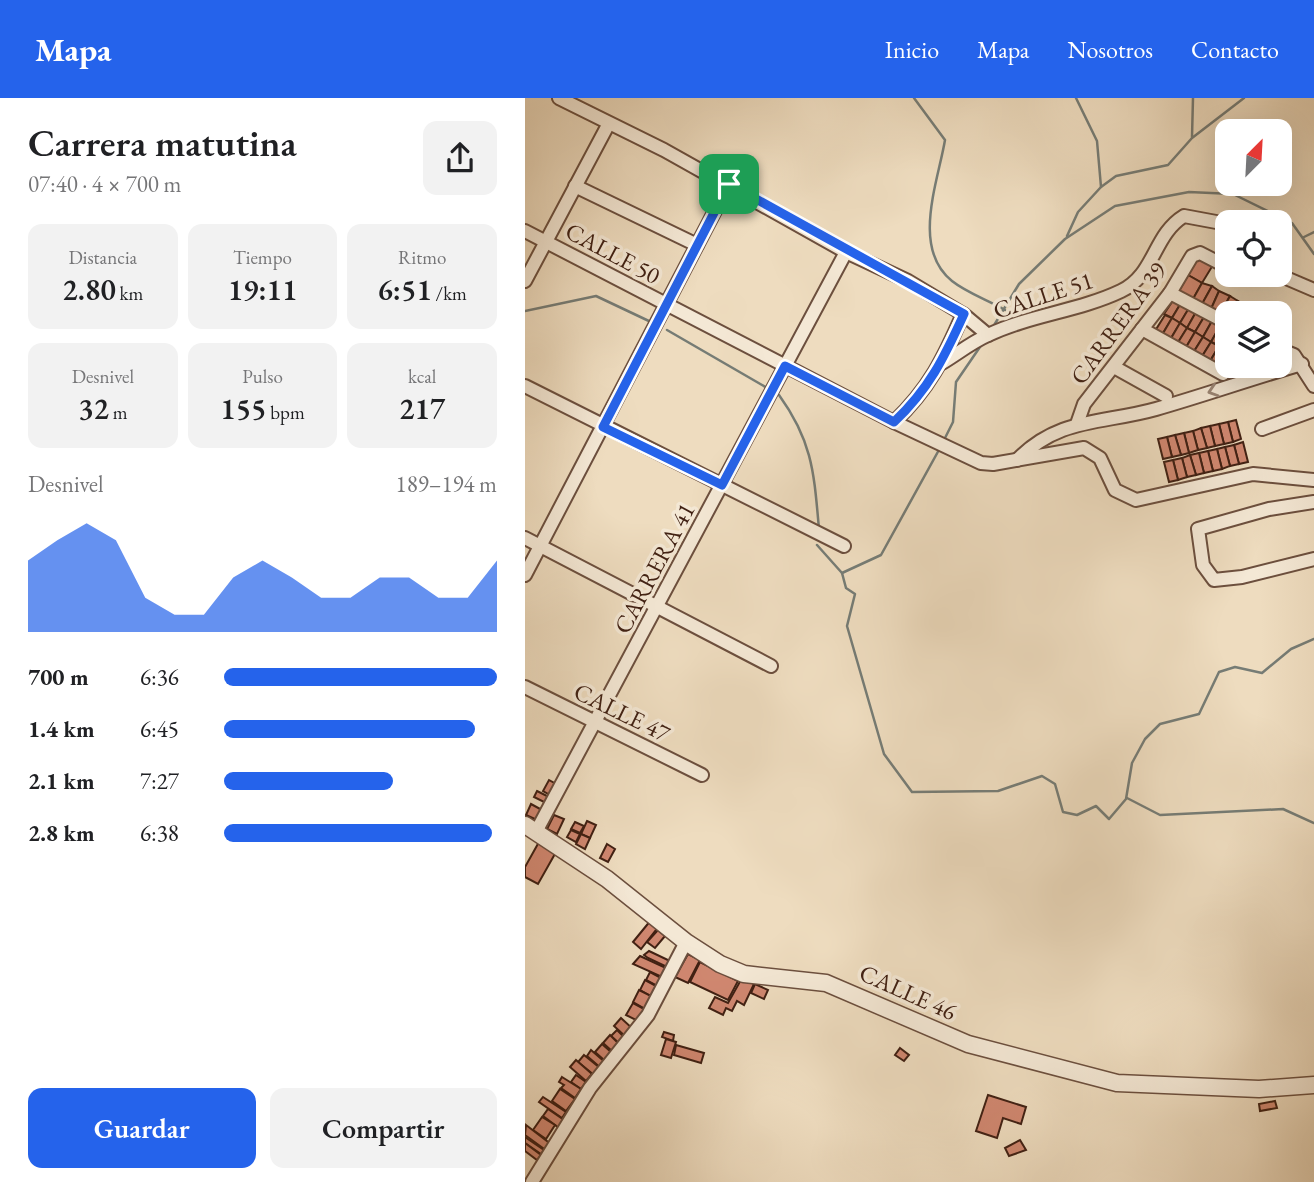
<!DOCTYPE html>
<html lang="es">
<meta charset="utf-8">
<style>
body{margin:0;font-family:"EB Garamond",serif;background:#f2f2f2;color:#202124;height:100vh;display:flex;flex-direction:column;font-size:26px;white-space:nowrap}
*{box-sizing:border-box;margin:0}
p{font-size:23px;color:#757577}
.icon{flex:none;width:38px;height:38px;fill:none;stroke:currentColor;stroke-width:2;stroke-linecap:round;stroke-linejoin:round}
.map{position:relative;flex:1;overflow:hidden}
.details{display:flex;flex-direction:column;background:#fff;width:525px}
.details>*{flex:none}
.needle{width:46px;rotate:24deg}
.buttons{position:absolute;left:690px;top:21px;display:grid;gap:14px}
.buttons a{display:grid;place-items:center;width:77px;height:77px;border-radius:14px;background:#fff;box-shadow:0 7px 28px #0002;font-size:35px}
.pin{position:absolute;display:grid;place-items:center;width:60px;height:60px;color:#fff;margin:-30px;border-radius:14px;box-shadow:0 4px 10px #0006}
.round{display:grid;place-items:center;flex:none;width:74px;height:74px;border-radius:14px;background:#f2f2f2}
.head{display:flex;align-items:center;justify-content:space-between;height:119px;padding:0 28px}
h1{font-size:38px;font-weight:600;line-height:52px}
.stats{display:grid;grid-template-columns:repeat(3,1fr);gap:10px;height:119px;padding:7px 28px}
.stats div{display:grid;align-content:center;border-radius:14px;background:#f2f2f2;text-align:center}
.stats b{font-size:30px;font-weight:600}
.stats small{font-size:19px;font-weight:400}
.stats p{font-size:19px}
.chart{height:196px;padding:14px 28px}
.chart p{display:flex;justify-content:space-between}
.chart svg{width:100%;height:126px;margin-top:7px;fill:#2563eb;opacity:.7}
.action{display:flex;gap:14px;margin-top:auto;padding:14px 28px}
.action a{flex:1;height:80px;border-radius:14px;background:#2563eb;color:#fff;font-size:28px;font-weight:600;line-height:80px;text-align:center}
.action a+a{background:#f2f2f2;color:#202124}
ul{padding:0 28px;list-style:none;font-size:23px}
li{display:grid;grid-template-columns:112px 84px 1fr;align-items:center;height:52px}
li i{height:18px;border-radius:9px;background:#2563eb}
header{display:flex;align-items:center;gap:42px;box-sizing:border-box;height:98px;padding:0 35px;background:#2563eb;color:#fff}
header strong{font-size:33px}
nav{display:flex;gap:38px;margin-inline-start:auto;font-size:24px}
main{display:flex;flex:1;min-height:0}
.map>svg:first-child{display:block}
.lines{fill:none;stroke-linecap:round;stroke-linejoin:round}
.stream{stroke:#767c75;stroke-width:2.5}
.building{fill:#d08770;stroke:#402013;stroke-width:2}
.minor-casing{stroke:#6c4f3e;stroke-width:16}
.tertiary-casing{stroke:#6c4f3e;stroke-width:19}
.minor{stroke:#f4e8d5;stroke-width:12}
.tertiary{stroke:#f4e8d5;stroke-width:16}
.oneway{stroke:#9a8474}
.route-casing{stroke:#fff;stroke-width:14}
.route{stroke:#2563eb;stroke-width:9}
.labels{text-anchor:middle;dominant-baseline:central;stroke-width:7;stroke-linejoin:round;paint-order:stroke}
.street-label{font-size:24px;fill:#402013;stroke:#f4e8d5}
</style>
<header>
<strong>Mapa</strong>
<nav><a>Inicio</a><a>Mapa</a><a>Nosotros</a><a>Contacto</a></nav>
</header>
<main>
<section class="details">
<div class="head"><div><h1>Carrera matutina</h1><p>07:40 · 4 × 700 m</p></div><a class="round"><svg class="icon" aria-label="share" viewBox="0 0 24 24"><path d="M12 15V3M7 8l5-5 5 5M5 13v7h14v-7"/></svg></a></div>
<div class="stats">
<div><p>Distancia</p><b>2.80<small> km</small></b></div>
<div><p>Tiempo</p><b>19:11</b></div>
<div><p>Ritmo</p><b>6:51<small> /km</small></b></div>
</div>
<div class="stats">
<div><p>Desnivel</p><b>32<small> m</small></b></div>
<div><p>Pulso</p><b>155<small> bpm</small></b></div>
<div><p>kcal</p><b>217</b></div>
</div>
<div class="chart"><p><span>Desnivel</span>189–194 m</p>
<svg viewBox="0 0 160 44" preserveAspectRatio="none"><path d="M0 44V19L10 12L20 6L30 12L40 32L50 38L60 38L70 25L80 19L90 25L100 32L110 32L120 25L130 25L140 32L150 32L160 19V44z"/></svg>
</div>
<ul>
<li><b>700 m</b>6:36<i style="width:100%"></i></li>
<li><b>1.4 km</b>6:45<i style="width:92%"></i></li>
<li><b>2.1 km</b>7:27<i style="width:62%"></i></li>
<li><b>2.8 km</b>6:38<i style="width:98%"></i></li>
</ul>
<div class="action"><a>Guardar</a><a>Compartir</a></div>
</section>
<div class="map">
<svg width="789" height="1084" viewBox="0 0 789 1084">
<rect width="100%" height="100%" fill="#eedcbf"/>
<filter id="stains"><feTurbulence type="fractalNoise" baseFrequency=".00286" numOctaves="4"/><feColorMatrix values="0 0 0 0 .2 0 0 0 0 .09 0 0 0 0 .02 0 0 0 .5 -.17"/></filter>
<radialGradient id="worn" r=".72"><stop offset=".6" stop-color="#630" stop-opacity="0"/><stop offset="1" stop-color="#630" stop-opacity=".3"/></radialGradient>
<g class="lines">
<g class="stream">
<path d="M 389,0 L 420,42 C 413,84 386,150 427,183 C 442,195 463,202 480,212"/>
<polyline points="551,0 572,43 576,89"/>
<polyline points="667,39 668,0"/>
<polyline points="542,138 553,114 576,89 591,78 643,67 667,40 719,0"/>
<polyline points="779,139 789,134"/>
<polyline points="0,213 71,198 126,224"/>
<polyline points="468,229 494,186 540,141 590,108 664,94 708,96 767,125 789,156"/>
<polyline points="142,232 244,291"/>
<path d="M 254,297 C 288,344 289,376 294,431"/>
<polyline points="418,344 428,324 431,284 457,246"/>
<polyline points="292,447 317,475 321,490 330,496 322,528 359,656 387,694 473,693 517,678 530,686 538,714 552,717 571,708 584,721 601,701 607,665 620,641 635,626 674,616 694,574 710,569 737,575 766,551 789,541"/>
<polyline points="317,475 356,457 415,350"/>
<polyline points="602,700 635,717 758,711 789,725"/>
</g>
</g>
<g class="building">
<polygon points="673,159 688,167 677,185 663,177"/>
<polygon points="663,177 677,185 668,201 654,193"/>
<polygon points="677,185 687,188 677,206 668,201"/>
<polygon points="687,188 694,193 686,211 677,206"/>
<polygon points="694,193 705,198 695,216 686,211"/>
<polygon points="705,198 713,203 707,215 702,215 702,220 695,216"/>
<polygon points="649,201 656,205 647,220 639,216"/>
<polygon points="713,203 722,208 718,215 707,215"/>
<polygon points="656,205 664,210 655,225 647,220"/>
<polygon points="722,208 731,213 730,215 718,215"/>
<polygon points="664,210 671,214 662,230 655,225"/>
<polygon points="671,214 679,219 670,234 662,230"/>
<polygon points="640,217 647,220 637,237 630,233"/>
<polygon points="679,219 687,223 678,239 670,234"/>
<polygon points="647,220 655,225 645,242 637,237"/>
<polygon points="687,223 695,228 686,244 678,239"/>
<polygon points="655,225 662,230 652,246 645,242"/>
<polygon points="695,228 702,235 694,248 686,244"/>
<polygon points="662,230 670,234 660,251 652,246"/>
<polygon points="670,234 678,239 668,255 660,251"/>
<polygon points="702,235 702,252 701,253 694,248"/>
<polygon points="678,239 686,244 676,260 668,255"/>
<polygon points="686,244 694,248 684,265 676,260"/>
<polygon points="694,248 701,253 691,270 684,265"/>
<polygon points="701,253 702,267 698,273 691,270"/>
<polygon points="711,322 716,341 708,344 703,324"/>
<polygon points="703,324 708,344 699,346 694,326"/>
<polygon points="694,326 699,346 690,348 685,328"/>
<polygon points="685,328 690,348 682,350 676,330"/>
<polygon points="676,330 682,350 673,352 668,333"/>
<polygon points="668,333 673,352 664,355 659,335"/>
<polygon points="659,335 664,355 656,357 650,337"/>
<polygon points="650,337 656,357 647,359 642,339"/>
<polygon points="642,339 647,359 638,361 633,341"/>
<polygon points="718,344 723,364 714,366 709,347"/>
<polygon points="709,347 714,366 705,368 700,349"/>
<polygon points="700,349 705,368 697,371 692,351"/>
<polygon points="692,351 697,371 688,373 683,353"/>
<polygon points="683,353 688,373 679,375 674,355"/>
<polygon points="674,355 679,375 671,377 665,357"/>
<polygon points="665,357 671,377 662,379 657,360"/>
<polygon points="657,360 662,379 653,382 648,362"/>
<polygon points="648,362 653,382 644,384 639,364"/>
<polygon points="24,682 31,686 25,697 18,693"/>
<polygon points="12,693 24,699 21,705 9,699"/>
<polygon points="6,706 17,712 12,722 1,717"/>
<polygon points="29,717 39,721 32,736 22,731"/>
<polygon points="62,723 71,727 65,740 56,736"/>
<polygon points="50,724 59,728 55,735 46,731"/>
<polygon points="46,732 55,736 51,744 42,739"/>
<polygon points="56,736 65,740 60,751 51,746"/>
<polygon points="14,744 31,754 13,786 0,779 0,769"/>
<polygon points="82,746 90,751 83,764 75,760"/>
<polygon points="126,822 134,828 116,851 108,844"/>
<polygon points="133,832 140,838 130,850 122,844"/>
<polygon points="124,853 145,863 142,869 123,860 119,857"/>
<polygon points="163,856 175,862 163,885 150,879"/>
<polygon points="115,858 141,870 137,879 108,866"/>
<polygon points="175,864 213,883 203,902 165,884"/>
<polygon points="125,874 138,881 134,889 121,882"/>
<polygon points="217,880 229,886 219,907 212,903 207,913 201,910 198,917 184,910 190,899 203,905"/>
<polygon points="120,882 133,889 127,899 115,892"/>
<polygon points="230,886 243,892 239,901 226,895"/>
<polygon points="114,892 128,899 122,912 108,904"/>
<polygon points="108,905 121,912 115,924 101,917"/>
<polygon points="96,920 109,932 102,940 89,928"/>
<polygon points="92,932 101,941 96,947 86,938"/>
<polygon points="139,934 149,937 148,943 137,939"/>
<polygon points="85,937 95,947 88,954 78,945"/>
<polygon points="141,941 151,944 146,960 136,957"/>
<polygon points="77,946 86,954 79,962 70,954"/>
<polygon points="151,947 179,955 176,965 149,957"/>
<polygon points="375,950 384,957 379,963 370,957"/>
<polygon points="66,952 81,965 77,971 62,958"/>
<polygon points="59,957 75,970 69,977 53,964"/>
<polygon points="51,962 67,976 61,983 45,969"/>
<polygon points="51,977 61,984 56,991 46,984"/>
<polygon points="37,979 56,991 50,1000 36,990 39,987 34,984"/>
<polygon points="35,991 50,1001 41,1013 27,1003"/>
<polygon points="463,997 501,1009 496,1026 478,1020 472,1040 451,1033"/>
<polygon points="18,999 41,1014 37,1020 14,1004"/>
<polygon points="750,1003 752,1010 735,1013 734,1006"/>
<polygon points="23,1011 39,1022 34,1030 18,1018"/>
<polygon points="17,1019 30,1027 21,1041 8,1032"/>
<polygon points="1,1027 27,1047 22,1053 0,1037"/>
<polygon points="0,1039 19,1052 16,1056 0,1045"/>
<polygon points="495,1042 501,1052 484,1058 480,1050"/>
<polygon points="0,1045 16,1057 12,1062 0,1053"/>
</g>
<g class="lines">
<g class="minor-casing">
<g id="minor">
<polyline points="34,0 139,52 321,154 383,183 438,216 463,237"/>
<polyline points="50,88 172,147"/>
<polyline points="0,133 369,324 456,365 468,366 559,350 575,360 590,392 611,402 728,376 789,382"/>
<polyline points="754,177 789,192"/>
<polyline points="0,183 83,27"/>
<polyline points="645,195 702,225"/>
<polyline points="617,231 698,276"/>
<polyline points="754,251 769,257 789,288"/>
<path d="M 417,265 C 432,256 447,244 463,237 C 505,217 554,213 596,193 C 630,177 628,137 659,118 L 702,126"/>
<polyline points="589,269 641,298"/>
<polyline points="0,288 319,448"/>
<path d="M 369,324 C 404,291 419,260 438,216"/>
<polyline points="552,326 559,306 645,195 667,158 675,155 702,169"/>
<polyline points="737,331 789,312"/>
<path d="M 492,362 C 534,319 578,326 631,311 C 680,297 728,280 777,266"/>
<polyline points="789,404 744,411 673,431 678,467 689,482 717,479 789,461"/>
<polyline points="0,440 246,568"/>
<polyline points="0,477 204,86"/>
<polyline points="0,589 177,677"/>
<polyline points="12,732 321,154"/>
<polyline points="7,1084 65,990 123,917 161,844"/>
</g>
</g>
<g class="tertiary-casing">
<polyline id="tertiary" points="0,727 82,781 161,844 195,866 219,876 301,885 443,946 592,985 734,991 789,987"/>
</g>
<use href="#minor" class="minor"/>
<use href="#tertiary" class="tertiary"/>
</g>
<defs><path id="oneway-chevron" d="M-2-3.5L2.5 0L-2 3.5" fill="none" stroke-width="1.6" stroke-linecap="round" stroke-linejoin="round" transform="scale(1.75)"/></defs>
<use class="oneway" href="#oneway-chevron" transform="translate(688 293) rotate(162)"/>
<g class="lines">
<g class="route-casing">
<path id="route" d="M 204,86 L 439,216 C 419,260 404,291 369,324 L 260,268 L 197,387 L 78,329 Z"/>
</g>
<use href="#route" class="route"/>
</g>
<g class="labels">
<g class="street-label">
<text transform="translate(88 155) rotate(28)">CALLE 50</text>
<text transform="translate(518 197) rotate(-18)">CALLE 51</text>
<text transform="translate(593 225) rotate(-54)">CARRERA 39</text>
<text transform="translate(129 470) rotate(-62)">CARRERA 41</text>
<text transform="translate(97 614) rotate(26)">CALLE 47</text>
<text transform="translate(383 894) rotate(24)">CALLE 46</text>
</g>
</g>
<rect width="100%" height="100%" filter="url(#stains)"/>
<rect width="100%" height="100%" fill="url(#worn)"/>
</svg>
<div class="buttons">
<a><svg class="needle" viewBox="-14 -14 28 28"><path d="M0-13l5 13h-10z" fill="#e53935"/><path d="M0 13l5-13h-10z" fill="#757577"/></svg></a>
<a><svg class="icon" aria-label="locate" viewBox="0 0 24 24"><circle cx="12" cy="12" r="6"/><path d="M12 2v4M12 18v4M2 12h4M18 12h4"/></svg></a>
<a><svg class="icon" aria-label="layers" viewBox="0 0 24 24"><path d="M12 4l9 5-9 5-9-5zM3 14l9 5 9-5"/></svg></a>
</div>
<div class="pin" style="left:204px;top:86px;background:#1e9e55"><svg class="icon" aria-label="arrive" viewBox="0 0 24 24"><path d="M6 21V4h12l-3 4 3 4H6"/></svg></div>
</div>
</main>
